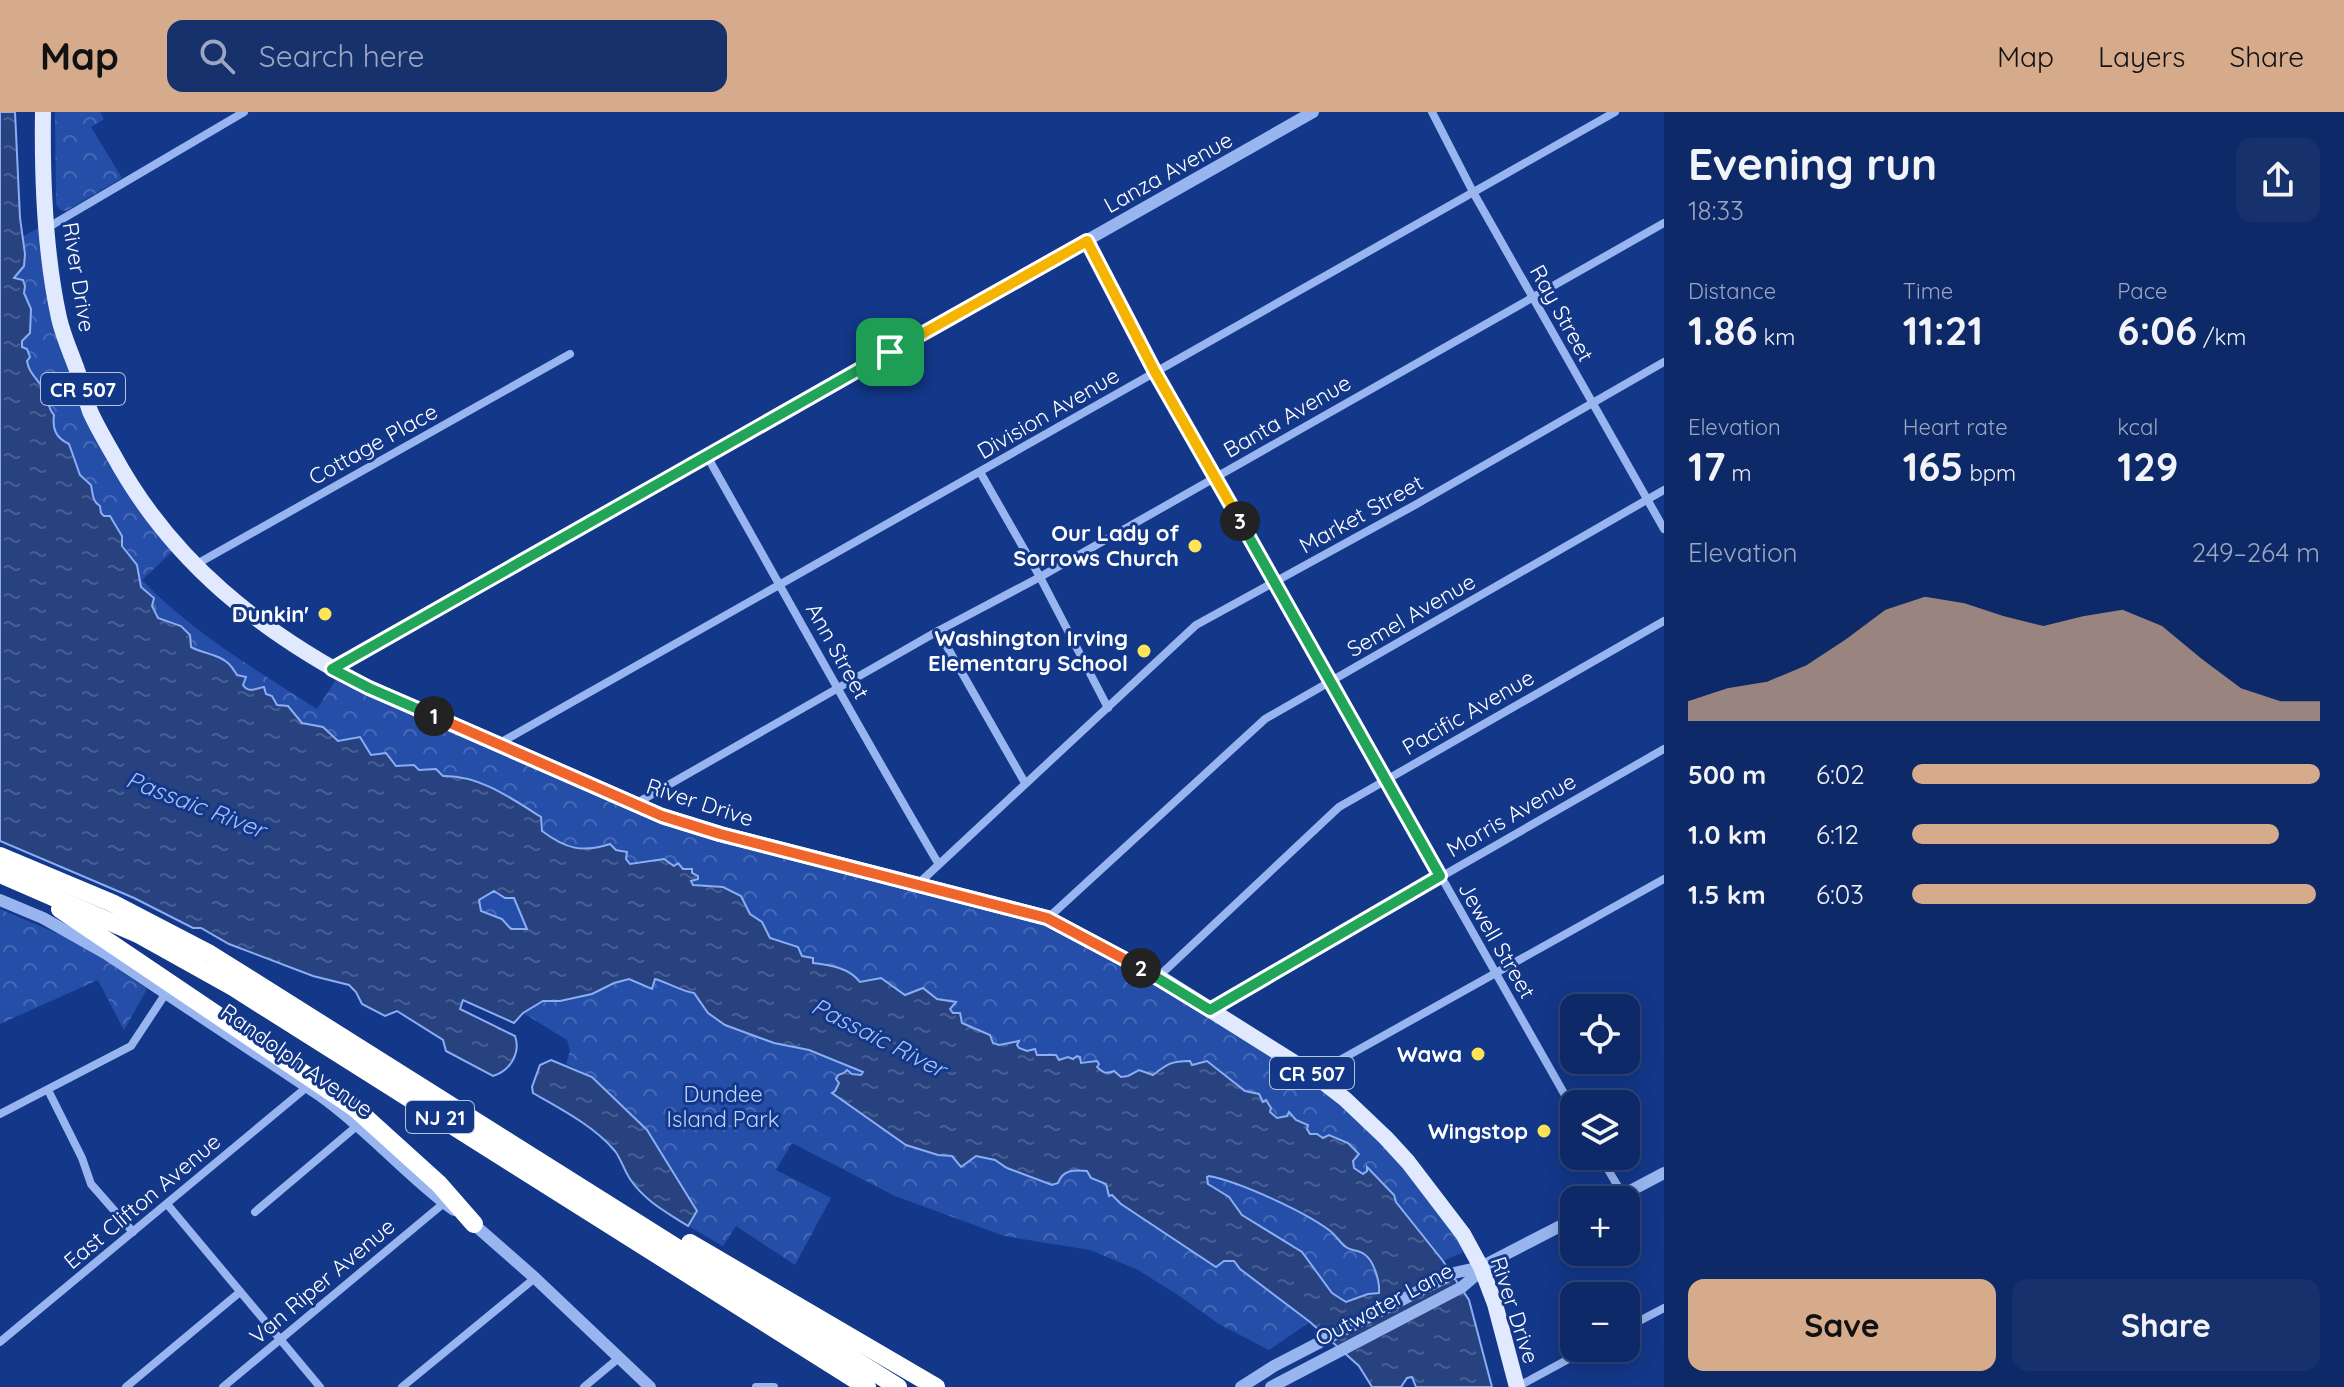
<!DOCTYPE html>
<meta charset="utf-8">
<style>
body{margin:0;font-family:Quicksand,sans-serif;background:#17316d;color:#f1f3f6;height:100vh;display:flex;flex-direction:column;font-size:30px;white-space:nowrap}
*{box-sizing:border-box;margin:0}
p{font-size:26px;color:#9ba6c0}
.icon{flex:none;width:44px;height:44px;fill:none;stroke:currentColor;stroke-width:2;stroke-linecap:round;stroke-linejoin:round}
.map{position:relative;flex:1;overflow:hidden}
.side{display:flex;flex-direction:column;background:#0e2967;width:680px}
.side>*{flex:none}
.tools{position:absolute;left:1560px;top:882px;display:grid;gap:16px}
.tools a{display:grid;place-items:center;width:80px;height:80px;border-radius:16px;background:#0e2967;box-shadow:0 4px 20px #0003,0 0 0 2px #2e457b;font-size:40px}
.pin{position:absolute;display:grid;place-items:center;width:68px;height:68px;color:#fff;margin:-34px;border-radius:16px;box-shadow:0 4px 12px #0006}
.km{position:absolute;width:40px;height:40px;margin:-20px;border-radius:50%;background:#222;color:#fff;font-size:22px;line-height:40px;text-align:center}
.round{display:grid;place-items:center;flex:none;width:84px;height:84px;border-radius:16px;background:#17316d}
.headline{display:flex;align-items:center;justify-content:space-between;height:136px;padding:0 24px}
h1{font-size:44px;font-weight:700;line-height:60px}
.stats{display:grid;grid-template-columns:repeat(3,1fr);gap:12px;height:136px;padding:8px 24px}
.stats div{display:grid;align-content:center}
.stats b{font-size:40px;font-weight:700}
.stats small{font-size:22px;font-weight:400}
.stats p{font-size:22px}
.chart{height:224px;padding:16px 24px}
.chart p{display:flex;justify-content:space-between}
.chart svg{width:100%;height:144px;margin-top:8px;fill:#d6ab8b;opacity:.7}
.cta{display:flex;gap:16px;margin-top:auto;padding:16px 24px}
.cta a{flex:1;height:92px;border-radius:16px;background:#d6ab8b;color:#111;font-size:32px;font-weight:700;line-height:92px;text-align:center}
.cta a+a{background:#17316d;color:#f1f3f6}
ul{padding:0 24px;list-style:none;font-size:26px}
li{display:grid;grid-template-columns:128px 96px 1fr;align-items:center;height:60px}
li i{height:20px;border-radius:10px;background:#d6ab8b}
header{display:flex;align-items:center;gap:48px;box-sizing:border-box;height:112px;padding:0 40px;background:#d6ab8b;color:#111}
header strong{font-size:38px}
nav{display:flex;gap:44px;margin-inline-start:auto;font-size:28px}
.search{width:560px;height:72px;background:#17316d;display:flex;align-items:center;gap:20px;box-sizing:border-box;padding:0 28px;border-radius:16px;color:#9ba6c0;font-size:30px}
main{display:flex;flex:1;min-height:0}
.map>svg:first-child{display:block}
.forest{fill:url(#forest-crowns)}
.water{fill:url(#water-ripples);stroke:#8aadf4;stroke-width:2;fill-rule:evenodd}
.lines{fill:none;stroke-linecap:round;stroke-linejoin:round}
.minor{stroke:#98b5f0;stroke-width:8}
.tertiary{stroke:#98b5f0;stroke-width:12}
.primary{stroke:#e1e9ff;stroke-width:16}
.motorway{stroke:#fff;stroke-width:18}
.split-1-casing{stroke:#fff;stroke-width:16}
.split-2-casing{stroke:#fff;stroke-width:16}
.split-3-casing{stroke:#fff;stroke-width:16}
.split-4-casing{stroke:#fff;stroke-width:16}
.split-1{stroke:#22a559;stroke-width:10}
.split-2{stroke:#f0652b;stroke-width:10}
.split-3{stroke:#22a559;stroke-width:10}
.split-4{stroke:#f5b400;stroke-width:10}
.poi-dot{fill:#ffe457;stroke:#133789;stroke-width:3}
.labels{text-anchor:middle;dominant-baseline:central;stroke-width:6;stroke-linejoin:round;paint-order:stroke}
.shield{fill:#133789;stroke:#b8c3dc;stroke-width:2}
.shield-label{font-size:20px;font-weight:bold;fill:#fff}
.street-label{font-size:22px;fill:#fff;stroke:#133789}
.poi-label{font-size:22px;font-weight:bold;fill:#fff;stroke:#133789;text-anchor:end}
.park-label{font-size:22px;fill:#bfd2fc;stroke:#133789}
.water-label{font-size:24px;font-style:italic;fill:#a4bff8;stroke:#133789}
</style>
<header>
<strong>Map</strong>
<div class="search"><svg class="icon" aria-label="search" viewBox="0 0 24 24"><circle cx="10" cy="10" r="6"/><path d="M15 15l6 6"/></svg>Search here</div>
<nav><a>Map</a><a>Layers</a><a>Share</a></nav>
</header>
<main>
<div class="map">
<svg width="1664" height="1275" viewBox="0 0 1664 1275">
<defs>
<pattern id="forest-crowns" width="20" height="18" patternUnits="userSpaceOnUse" patternTransform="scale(2)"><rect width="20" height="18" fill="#244ea8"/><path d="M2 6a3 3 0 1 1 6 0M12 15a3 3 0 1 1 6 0" fill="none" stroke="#4569b5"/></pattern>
<pattern id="water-ripples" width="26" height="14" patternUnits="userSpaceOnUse" patternTransform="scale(2)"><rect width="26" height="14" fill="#27427f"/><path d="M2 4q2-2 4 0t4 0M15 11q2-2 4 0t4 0" fill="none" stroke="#475e92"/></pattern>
</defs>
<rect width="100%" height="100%" fill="#133789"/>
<g class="forest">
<polygon points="55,0 100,0 104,7 91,15 122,66 66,99 60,98 56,92"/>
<path d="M 47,111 L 60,208 L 91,300 L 178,434 L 142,468 C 193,521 256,558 317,597 L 340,561 L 635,692 L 1047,806 L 1345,987 L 1471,1137 L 1443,1149 L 1396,1090 L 1393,1083 L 1367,1058 L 1363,1062 L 1354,1056 L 1353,1049 L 1356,1044 L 1348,1031 L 1311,1022 L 1302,1009 L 1296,1008 L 1291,1005 L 1277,1006 L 1254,981 L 1245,979 L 1207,949 C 1189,955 1167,952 1153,963 L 1139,958 L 1128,964 L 1120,965 L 1114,959 L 1108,962 L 1101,960 L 1096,949 L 1085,952 L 1079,947 L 1059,948 L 1056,943 C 1046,944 1039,946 1033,937 L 1027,939 L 1019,936 L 1016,933 L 1018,929 L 999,933 L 993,931 L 989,923 L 979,920 L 975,915 L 967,914 L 950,897 L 955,891 L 937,887 L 923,876 L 905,883 L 881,866 L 859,870 C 849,856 831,853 813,851 L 813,846 L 802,844 C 795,830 783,831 770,826 L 762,810 L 714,773 L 693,773 L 691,769 L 692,757 L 645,750 L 630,752 L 610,732 L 582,738 L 554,728 L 458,664 L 442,664 L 436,657 L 419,658 L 414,653 L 396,654 C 388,645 383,642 371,643 L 360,625 L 338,629 L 323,615 L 302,611 C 293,598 284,599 276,591 C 273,587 270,584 266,582 L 262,574 L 251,579 L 243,573 L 245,565 L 238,563 L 209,542 L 203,542 L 191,535 C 186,516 179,509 158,506 L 152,494 L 154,485 L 141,475 L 137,453 L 101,400 L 93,385 L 91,374 L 80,363 L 79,357 L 55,321 L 53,315 L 54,303 C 49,297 49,292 46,285 C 41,276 36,270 30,262 C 25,254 23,238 22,229 L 25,223 L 14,167 C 26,155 25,141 22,125 Z"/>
<polygon points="494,779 505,786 515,786 527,817 511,817 502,807 481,799 478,788"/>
<polygon points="0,797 80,831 147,877 124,918 98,868 0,912"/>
<path d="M 629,866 L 652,877 L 655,867 C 669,871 681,879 694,881 L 708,901 L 774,931 L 809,938 L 864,960 L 861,963 L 848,960 L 833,981 L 906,1033 L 938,1043 L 976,1044 L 995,1048 L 1007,1056 L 1060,1064 L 1075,1058 L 1087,1059 L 1097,1070 L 1106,1072 L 1111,1082 L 1121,1092 L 1216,1155 L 1224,1149 L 1234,1149 L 1240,1157 L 1310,1210 L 1269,1238 L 1219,1212 L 1178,1183 L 1138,1158 L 1090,1138 L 1004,1124 L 895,1084 L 792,1031 L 776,1058 L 831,1086 L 795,1153 L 736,1114 L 723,1134 L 688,1114 L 697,1098 L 592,965 L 566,952 L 570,939 L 567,928 L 523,901 L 543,889 L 560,889 L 592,882 L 614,871 Z"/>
<path d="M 1209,1064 C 1240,1070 1303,1099 1329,1118 C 1336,1123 1340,1131 1347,1136 C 1351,1139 1359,1138 1364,1142 C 1374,1149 1380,1170 1379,1181 L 1368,1182 L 1346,1190 L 1332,1181 L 1302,1140 L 1242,1103 L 1229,1085 L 1208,1072 L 1207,1065 Z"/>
</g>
<g class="water">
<path d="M 0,0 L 15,0 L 20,106 L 25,142 L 24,154 L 14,166 L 23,168 L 25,174 L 24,181 L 31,197 L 30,221 L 22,229 L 22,235 L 27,237 L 30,245 L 27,249 C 29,262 38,267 44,278 C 49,287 47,296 54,303 C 52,317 56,326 69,332 L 80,363 L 91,373 C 93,382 92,389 100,394 L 101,401 L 104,404 L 110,404 L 122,424 L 122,434 L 137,453 L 141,475 L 154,486 L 152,494 L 158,506 L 181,514 L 190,523 L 191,535 C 204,542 219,542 229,552 C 233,556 235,560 237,563 L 246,565 L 243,573 C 249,582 256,576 264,575 L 266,582 L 272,584 L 277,593 L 288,594 L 302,611 L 323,615 L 338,629 L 360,625 L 371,643 L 386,641 L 396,654 L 414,653 L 419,658 L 436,657 L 443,664 C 479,663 511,686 541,705 L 542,719 C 566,737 582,741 610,732 L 616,738 L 627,740 L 626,747 L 630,752 L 664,747 L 674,754 L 678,751 L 683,757 L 692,757 L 692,761 L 698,764 L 698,767 L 691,769 L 693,773 L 723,775 L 741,784 L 750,802 L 762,810 L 770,826 L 798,835 L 802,844 L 813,846 L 813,851 C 831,853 849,856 860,870 L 881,866 L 905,883 L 923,876 L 937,887 L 956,890 L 950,897 L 953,901 L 960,901 L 962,911 L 990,923 L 993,931 L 999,933 L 1019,929 L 1017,933 L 1019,936 L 1027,939 L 1035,937 L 1037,943 L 1056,943 L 1059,948 L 1068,945 L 1073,947 L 1077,944 L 1080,945 L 1081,951 L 1097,949 L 1099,952 L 1097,955 C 1103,960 1105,963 1114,959 L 1121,965 L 1128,964 L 1139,958 L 1153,963 C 1167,952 1171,949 1190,949 L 1192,953 L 1207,949 L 1245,979 L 1259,982 L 1263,990 L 1266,988 L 1271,996 L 1270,1000 L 1277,1006 L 1287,1004 L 1289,1000 L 1296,1008 L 1308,1013 L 1307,1017 L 1310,1022 L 1317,1022 L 1323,1026 L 1329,1023 L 1348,1031 L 1359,1042 L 1353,1049 L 1354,1056 L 1363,1062 L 1367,1059 L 1367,1055 L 1394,1083 L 1396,1090 L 1443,1149 L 1469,1188 L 1492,1275 L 1416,1275 L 1412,1265 L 1407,1266 L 1401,1275 L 1372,1275 L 1359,1254 L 1310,1210 L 1240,1157 L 1234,1149 L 1224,1149 L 1216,1155 L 1121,1092 L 1112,1083 L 1109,1084 L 1106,1072 L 1091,1066 L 1087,1059 C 1074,1058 1063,1057 1058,1071 L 1052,1073 L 1007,1056 L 995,1048 L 976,1044 L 961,1055 L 952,1044 L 938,1043 L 906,1033 L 832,981 L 835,979 L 839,971 L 836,967 L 838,963 L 844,961 L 847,958 L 852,962 L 861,963 L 863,960 L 809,938 L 774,931 L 725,913 L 708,901 L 694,881 C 681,879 669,871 655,867 L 652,877 L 629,867 L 614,871 L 592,882 L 560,889 L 543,889 L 523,901 L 514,911 L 463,888 L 460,897 L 515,924 C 521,941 510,959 493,964 L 446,939 L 443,928 L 397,899 L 385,904 L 362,892 L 356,880 L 349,873 L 313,864 L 229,832 L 201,816 L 193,816 L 134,786 L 0,729 ZM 494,779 L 505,786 L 514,786 L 527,817 L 511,817 L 502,807 L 481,799 L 479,788 ZM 1209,1064 C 1240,1070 1303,1099 1329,1118 C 1336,1123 1340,1131 1346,1135 C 1351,1139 1359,1138 1364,1142 C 1374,1148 1380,1170 1379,1181 L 1368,1182 L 1346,1190 L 1332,1181 L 1302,1140 L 1242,1103 L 1229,1085 L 1208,1072 L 1207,1065 Z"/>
<path d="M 551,948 L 592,965 L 647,1018 L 697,1099 L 688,1114 C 666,1100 645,1089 630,1067 C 624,1058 621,1047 615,1039 C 594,1014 561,997 533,981 L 532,975 L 540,953 Z"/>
</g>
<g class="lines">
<g class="minor">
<polyline points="1432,0 1473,80 1664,417"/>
<polyline points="47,116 244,0"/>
<polyline points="1087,129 1155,260 1574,999"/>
<path d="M 707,344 C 784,480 859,617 938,751"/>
<polyline points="980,360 1040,465 1108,596"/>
<polyline points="195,453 570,242"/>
<polyline points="938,519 1025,671"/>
<polyline points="498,632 1615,0"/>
<polyline points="635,692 938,519 1040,465 1664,111"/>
<polyline points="918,772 1196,513 1415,393 1664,250"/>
<polyline points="1048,806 1265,607 1664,378"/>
<polyline points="1158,865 1339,695 1664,509"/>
<polyline points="1210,897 1664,637"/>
<polyline points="1315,962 1664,767"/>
<polyline points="48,978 82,1046 91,1072 133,1120"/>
<polyline points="0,1002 131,934 166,881"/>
<polyline points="1600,1044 1623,1083"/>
<polyline points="167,1092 320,1275"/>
<polyline points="255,1100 358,1013"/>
<polyline points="1626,1216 1664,1196"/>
<polyline points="0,1230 307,975"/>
<polyline points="126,1275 240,1180"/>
<polyline points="223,1275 444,1091"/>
<polyline points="402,1275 535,1166"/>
<polyline points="584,1275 620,1245"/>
<polyline points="756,1275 774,1275"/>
<polyline points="1517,1275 1589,1236"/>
</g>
<g class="tertiary">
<polyline points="332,557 1313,0"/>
<path d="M 0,788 L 43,806 L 105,841 L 321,984 C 369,1018 407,1064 454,1098"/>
<polyline points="1613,1088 1664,1061"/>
<polyline points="470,1109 535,1166 650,1275"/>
<polyline points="1241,1275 1274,1254 1454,1161 1481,1155 1574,1107"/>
<polyline points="1271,1275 1462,1175 1476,1163 1481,1155"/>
</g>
<path class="primary" d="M 43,0 C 42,66 45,142 59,206 C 63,224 71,241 77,258 C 82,271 85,285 90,299 C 96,313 105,328 113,342 C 171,450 262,521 369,576 L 662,704 L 720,722 L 1047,806 L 1158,865 L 1314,963 L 1345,987 L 1386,1026 L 1408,1050 L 1463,1122 L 1481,1155 L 1495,1192 L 1517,1275"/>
<g class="motorway">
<polyline points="0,744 112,791 210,842 898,1275"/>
<polyline points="0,762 138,822 233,875 867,1275"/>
<polyline points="60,797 355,996 439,1072 474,1112"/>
<polyline points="690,1131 936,1275"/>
</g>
</g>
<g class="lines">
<g class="split-1-casing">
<polyline id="split-1" points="434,604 369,576 332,557 890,240"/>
</g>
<g class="split-2-casing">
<polyline id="split-2" points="434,604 662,704 720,722 1047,806 1141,856"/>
</g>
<g class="split-3-casing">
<polyline id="split-3" points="1141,856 1210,898 1440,764 1240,409"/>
</g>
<g class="split-4-casing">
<polyline id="split-4" points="890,240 1087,129 1155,260 1240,409"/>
</g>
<use href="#split-1" class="split-1"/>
<use href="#split-2" class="split-2"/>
<use href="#split-3" class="split-3"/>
<use href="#split-4" class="split-4"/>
</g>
<g class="poi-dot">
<circle cx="1195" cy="434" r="8"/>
<circle cx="325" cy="502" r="8"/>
<circle cx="1144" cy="539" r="8"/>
<circle cx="1478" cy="942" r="8"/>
<circle cx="1544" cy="1019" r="8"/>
</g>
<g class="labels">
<g class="shield">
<rect x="41" y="261" width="84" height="32" rx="6"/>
<rect x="1270" y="945" width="84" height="32" rx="6"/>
<rect x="406" y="989" width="68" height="32" rx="6"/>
</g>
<g class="shield-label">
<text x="83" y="277">CR 507</text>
<text x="1312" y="961">CR 507</text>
<text x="440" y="1005">NJ 21</text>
</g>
<g class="street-label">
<text transform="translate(1168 60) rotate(-29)">Lanza Avenue</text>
<text transform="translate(79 165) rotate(81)">River Drive</text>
<text transform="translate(1562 201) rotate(61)">Ray Street</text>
<text transform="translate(1048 301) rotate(-30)">Division Avenue</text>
<text transform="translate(1287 304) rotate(-30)">Banta Avenue</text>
<text transform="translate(373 332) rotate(-29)">Cottage Place</text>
<text transform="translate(1361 402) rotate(-29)">Market Street</text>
<text transform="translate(1411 503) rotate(-30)">Semel Avenue</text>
<text transform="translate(838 539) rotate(61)">Ann Street</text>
<text transform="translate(1468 600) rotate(-30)">Pacific Avenue</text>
<text transform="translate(700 690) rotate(18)">River Drive</text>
<text transform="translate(1511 703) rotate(-30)">Morris Avenue</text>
<text transform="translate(1497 828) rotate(60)">Jewell Street</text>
<text transform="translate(297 948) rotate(35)">Randolph Avenue</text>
<text transform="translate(142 1089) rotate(-40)">East Clifton Avenue</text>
<text transform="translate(322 1169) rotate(-40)">Van Riper Avenue</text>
<text transform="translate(1384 1192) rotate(-28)">Outwater Lane</text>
<text transform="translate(1515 1198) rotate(72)">River Drive</text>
</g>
<g class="poi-label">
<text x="1179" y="421">Our Lady of<tspan x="1179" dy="25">Sorrows Church</tspan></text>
<text x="309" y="502">Dunkin'</text>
<text x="1128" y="526">Washington Irving<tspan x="1128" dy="25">Elementary School</tspan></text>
<text x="1462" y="942">Wawa</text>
<text x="1528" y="1019">Wingstop</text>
</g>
<g class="park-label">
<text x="723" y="982">Dundee<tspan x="723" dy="25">Island Park</tspan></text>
</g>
<g class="water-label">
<text transform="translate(196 692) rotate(21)">Passaic River</text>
<text transform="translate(879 925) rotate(27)">Passaic River</text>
</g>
</g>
</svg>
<div class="tools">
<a><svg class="icon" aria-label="locate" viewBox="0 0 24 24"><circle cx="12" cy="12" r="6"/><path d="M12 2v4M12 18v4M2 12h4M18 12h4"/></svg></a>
<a><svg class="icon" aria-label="layers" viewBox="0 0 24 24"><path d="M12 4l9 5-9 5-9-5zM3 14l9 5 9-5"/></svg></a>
<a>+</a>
<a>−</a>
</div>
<div class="pin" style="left:890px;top:240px;background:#1e9e55"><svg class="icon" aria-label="arrive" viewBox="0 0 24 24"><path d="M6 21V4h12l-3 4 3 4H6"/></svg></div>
<b class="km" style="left:434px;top:604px">1</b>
<b class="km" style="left:1141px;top:856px">2</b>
<b class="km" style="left:1240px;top:409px">3</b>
</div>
<section class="side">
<div class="headline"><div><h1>Evening run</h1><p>18:33</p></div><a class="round"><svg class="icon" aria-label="share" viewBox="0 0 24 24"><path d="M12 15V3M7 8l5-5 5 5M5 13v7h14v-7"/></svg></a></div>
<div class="stats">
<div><p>Distance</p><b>1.86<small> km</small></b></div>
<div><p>Time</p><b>11:21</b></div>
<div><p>Pace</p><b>6:06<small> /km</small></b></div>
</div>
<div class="stats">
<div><p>Elevation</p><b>17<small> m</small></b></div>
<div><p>Heart rate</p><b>165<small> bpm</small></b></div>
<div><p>kcal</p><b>129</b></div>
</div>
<div class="chart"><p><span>Elevation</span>249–264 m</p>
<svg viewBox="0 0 160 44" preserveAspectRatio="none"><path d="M0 44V38L10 34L20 32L30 27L40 19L50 10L60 6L70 8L80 12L90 15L100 12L110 10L120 15L130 25L140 34L150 38L160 38V44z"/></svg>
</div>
<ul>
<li><b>500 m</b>6:02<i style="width:100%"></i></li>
<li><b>1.0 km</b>6:12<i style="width:90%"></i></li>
<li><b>1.5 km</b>6:03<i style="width:99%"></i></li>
</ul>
<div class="cta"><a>Save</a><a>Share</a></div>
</section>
</main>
